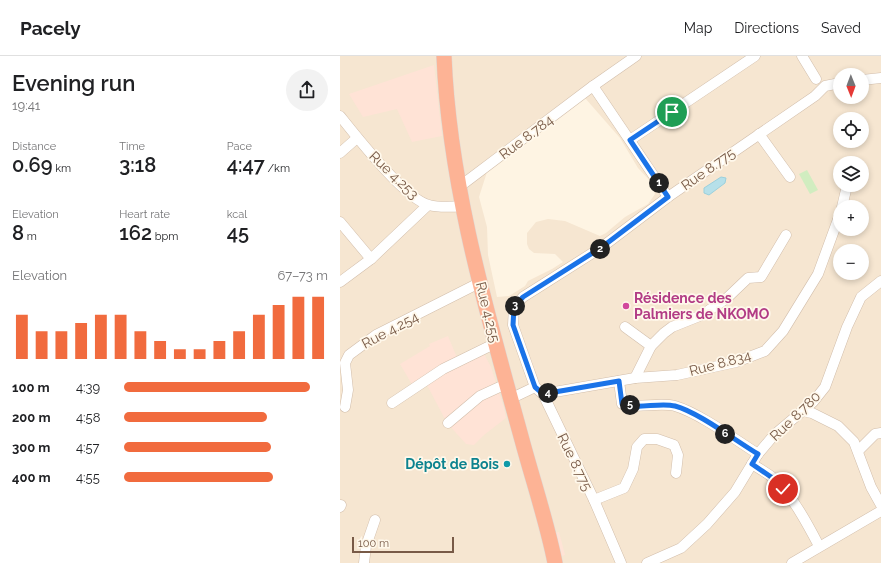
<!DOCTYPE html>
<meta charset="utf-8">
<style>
body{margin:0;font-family:Raleway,sans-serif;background:#f2f2f2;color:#202124;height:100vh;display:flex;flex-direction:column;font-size:15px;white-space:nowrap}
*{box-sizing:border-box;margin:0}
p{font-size:13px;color:#757577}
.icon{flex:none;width:22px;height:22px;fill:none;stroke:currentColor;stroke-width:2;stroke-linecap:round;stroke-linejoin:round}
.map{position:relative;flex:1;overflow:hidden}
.sheet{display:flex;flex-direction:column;background:#fff;width:340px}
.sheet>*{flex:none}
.needle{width:26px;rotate:179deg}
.tools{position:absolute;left:493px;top:12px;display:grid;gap:8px}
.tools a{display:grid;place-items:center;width:36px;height:36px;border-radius:50%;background:#fff;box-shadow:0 2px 6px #0003;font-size:20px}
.scale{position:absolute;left:12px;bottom:10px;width:102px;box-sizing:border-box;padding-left:4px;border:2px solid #785a47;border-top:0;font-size:11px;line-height:14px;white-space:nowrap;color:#785a47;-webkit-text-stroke:3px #fff8eb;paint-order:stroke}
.pin{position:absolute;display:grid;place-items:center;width:34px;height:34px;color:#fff;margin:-17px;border:2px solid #fff;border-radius:50%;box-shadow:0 1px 4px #0007}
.km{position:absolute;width:20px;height:20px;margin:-10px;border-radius:50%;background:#222;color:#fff;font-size:11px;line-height:20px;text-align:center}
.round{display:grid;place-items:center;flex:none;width:42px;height:42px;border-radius:21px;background:#f2f2f2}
.overview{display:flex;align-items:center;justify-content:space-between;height:68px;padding:0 12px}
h1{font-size:22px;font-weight:600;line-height:30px}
.figures{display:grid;grid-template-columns:repeat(3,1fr);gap:6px;height:68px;padding:4px 12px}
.figures div{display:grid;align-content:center}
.figures b{font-size:20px;font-weight:600}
.figures small{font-size:11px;font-weight:400}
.figures p{font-size:11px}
.chart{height:112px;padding:8px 12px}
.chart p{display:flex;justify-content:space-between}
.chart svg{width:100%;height:72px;margin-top:4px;stroke:#f16b3e;stroke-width:6}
ul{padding:0 12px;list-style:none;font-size:13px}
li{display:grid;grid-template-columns:64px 48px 1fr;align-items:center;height:30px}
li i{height:10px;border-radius:5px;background:#f16b3e}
header{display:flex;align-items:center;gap:24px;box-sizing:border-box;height:56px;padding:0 20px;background:#fff;border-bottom:1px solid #e0e0e0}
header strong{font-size:19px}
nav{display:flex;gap:22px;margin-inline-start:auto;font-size:14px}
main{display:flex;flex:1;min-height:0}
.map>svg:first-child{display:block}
.residential{fill:#f6e6d1;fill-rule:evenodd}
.commercial{fill:#ffe3d6}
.green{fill:#d1edc0}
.water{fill:#b6e0e9;stroke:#9bd0dc}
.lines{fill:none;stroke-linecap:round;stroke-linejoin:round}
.minor-casing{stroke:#d2beab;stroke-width:11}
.highway-casing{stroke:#dfd7d3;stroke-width:16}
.minor{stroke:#fff;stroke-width:10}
.highway{stroke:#fdb395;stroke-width:15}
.route-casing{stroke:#fff;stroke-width:8}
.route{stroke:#1a73e8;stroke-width:5}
.hotel-dot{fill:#d1479c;stroke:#fff8eb;stroke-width:1.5}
.culture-dot{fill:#0f9aa8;stroke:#fff8eb;stroke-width:1.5}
.labels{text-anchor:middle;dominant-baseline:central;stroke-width:3.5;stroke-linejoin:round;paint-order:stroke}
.street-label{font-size:14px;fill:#785a47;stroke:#fff8eb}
.hotel-label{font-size:14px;font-weight:bold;fill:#b23c85;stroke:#fff8eb;text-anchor:start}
.culture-label{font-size:14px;font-weight:bold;fill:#0d838f;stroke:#fff8eb;text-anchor:end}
</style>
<header>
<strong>Pacely</strong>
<nav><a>Map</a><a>Directions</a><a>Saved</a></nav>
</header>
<main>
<section class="sheet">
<div class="overview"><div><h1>Evening run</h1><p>19:41</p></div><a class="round"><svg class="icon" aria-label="share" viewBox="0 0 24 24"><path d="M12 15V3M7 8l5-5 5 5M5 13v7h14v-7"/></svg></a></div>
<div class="figures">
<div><p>Distance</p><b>0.69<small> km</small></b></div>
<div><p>Time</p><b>3:18</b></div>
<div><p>Pace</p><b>4:47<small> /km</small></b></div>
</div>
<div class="figures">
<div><p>Elevation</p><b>8<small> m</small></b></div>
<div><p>Heart rate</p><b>162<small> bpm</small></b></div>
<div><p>kcal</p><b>45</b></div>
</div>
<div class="chart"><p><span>Elevation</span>67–73 m</p>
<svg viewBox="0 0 160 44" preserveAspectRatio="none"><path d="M5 44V17M15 44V27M25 44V27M35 44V22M45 44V17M55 44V17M65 44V27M75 44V33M85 44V38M95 44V38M105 44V33M115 44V27M125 44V17M135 44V11M145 44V6M155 44V6"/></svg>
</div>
<ul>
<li><b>100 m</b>4:39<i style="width:91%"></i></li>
<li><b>200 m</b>4:58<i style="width:70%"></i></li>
<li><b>300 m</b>4:57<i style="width:72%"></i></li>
<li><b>400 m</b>4:55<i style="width:73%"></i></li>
</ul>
</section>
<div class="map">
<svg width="541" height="507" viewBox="0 0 541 507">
<rect width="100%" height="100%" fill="#fef4e3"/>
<path class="residential" d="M 0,0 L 541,0 L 541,507 L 0,507 ZM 500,19 L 522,19 L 522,41 L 500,41 ZM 245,42 L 280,82 L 298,112 L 311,126 L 315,138 L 308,148 L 285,161 L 266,177 L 260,180 L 225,165 L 208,163 L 196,166 L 187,177 L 187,188 L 189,193 L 194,197 L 215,198 L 223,206 L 212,213 L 188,225 L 185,230 L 169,240 L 157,241 L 148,199 L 147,171 L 139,141 L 147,116 L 156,107 ZM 500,63 L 522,63 L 522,85 L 500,85 ZM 500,107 L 522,107 L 522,129 L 500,129 ZM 500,151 L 522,151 L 522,173 L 500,173 ZM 500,195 L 522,195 L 522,217 L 500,217 Z"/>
<g class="commercial">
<polygon points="94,9 102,80 72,86 57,53 23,61 9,38"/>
<polygon points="108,280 118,304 141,292 151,311 164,352 166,362 144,379 134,389 126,388 107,367 87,329 74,332 60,308 90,290 89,288"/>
<polygon points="219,476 225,499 218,501 212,477"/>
</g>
<polygon class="green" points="467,114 478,134 470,138 459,118"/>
<polygon class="water" points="381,121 386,122 385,127 369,139 364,137 364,132"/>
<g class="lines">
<g class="minor-casing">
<g id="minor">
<polyline points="296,0 253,30 328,141"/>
<polyline points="462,0 476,23"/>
<polyline points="522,24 541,22"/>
<path d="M 0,60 C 16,80 66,144 89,149 C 100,152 112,151 123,150"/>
<polyline points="419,78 450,121"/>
<polyline points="290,84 415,0"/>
<polyline points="0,97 17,82"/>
<polyline points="119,131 253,30"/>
<polyline points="502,151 506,134"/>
<polyline points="0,166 31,203 88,149"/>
<polyline points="0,226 31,203"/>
<polyline points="285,271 311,290"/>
<polyline points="295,322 311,290 324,277 332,271 362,259 387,242 408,222 421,221 446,179"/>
<path d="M 279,325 L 282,348 C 297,353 319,346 335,350 C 359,357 396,384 418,398"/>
<polyline points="203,338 295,322 337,319 396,306 425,295 443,275 478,218 500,158"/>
<polyline points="170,343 195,331"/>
<polyline points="52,347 103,313 156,287"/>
<polyline points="5,351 8,334 5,307 9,299 36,279 141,226"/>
<polyline points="463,355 472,357 498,370 514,386 531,431 541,449"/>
<polyline points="108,367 140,340 166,328"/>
<polyline points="518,395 535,378 541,377"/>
<path d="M 412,408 C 420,413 429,418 436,424 C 454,443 467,467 479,490"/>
<polyline points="254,444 284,432 293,413 297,391 304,383 317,383 334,389 338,399 336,417"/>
<polyline points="0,451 1,449"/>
<polyline points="24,507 26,490 35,464"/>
<polyline points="281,507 254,444 203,338 195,331 173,269 174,251 183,241 262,191 328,141 475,40 485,30 500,27"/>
<polyline points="307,507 341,492 367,468 395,436 418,398 434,379 473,346 485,331 507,271 521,241 541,225"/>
<polyline points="452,507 541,455"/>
</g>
</g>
<g class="highway-casing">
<path id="highway" d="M 104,0 C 109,130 148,260 182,384 C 193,425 207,466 215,507"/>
</g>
<use href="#minor" class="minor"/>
<use href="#highway" class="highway"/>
</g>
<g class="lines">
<g class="route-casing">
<path id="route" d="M 332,56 L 290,84 L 328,141 L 262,191 L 183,241 L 174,251 L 173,269 L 195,331 L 203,338 L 279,325 L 282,348 C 297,354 319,346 335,350 C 358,356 396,385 418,398 L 412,408 L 434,423 L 443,433"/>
</g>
<use href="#route" class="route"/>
</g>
<circle class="hotel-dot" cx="286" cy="250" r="4"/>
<circle class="culture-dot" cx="167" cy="408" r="4"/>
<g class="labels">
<g class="street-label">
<text transform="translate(186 81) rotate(-37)">Rue 8.784</text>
<text transform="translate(368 113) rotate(-35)">Rue 8.775</text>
<text transform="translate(54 119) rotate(44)">Rue 4.253</text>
<text transform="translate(148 256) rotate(76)">Rue 4.255</text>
<text transform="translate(50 274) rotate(-28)">Rue 4.254</text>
<text transform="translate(380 307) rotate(-15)">Rue 8.834</text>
<text transform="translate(455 360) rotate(-44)">Rue 8.780</text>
<text transform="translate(235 406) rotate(64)">Rue 8.775</text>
</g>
<g class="hotel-label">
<text x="294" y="242">Résidence des<tspan x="294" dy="16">Palmiers de NKOMO</tspan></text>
</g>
<g class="culture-label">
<text x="159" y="408">Dépôt de Bois</text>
</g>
</g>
</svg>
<div class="tools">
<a><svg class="needle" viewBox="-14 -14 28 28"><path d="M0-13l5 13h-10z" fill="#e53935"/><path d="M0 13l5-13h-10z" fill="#757577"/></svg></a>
<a><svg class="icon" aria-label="locate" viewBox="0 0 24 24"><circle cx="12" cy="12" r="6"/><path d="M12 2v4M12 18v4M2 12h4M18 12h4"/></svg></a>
<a><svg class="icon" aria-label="layers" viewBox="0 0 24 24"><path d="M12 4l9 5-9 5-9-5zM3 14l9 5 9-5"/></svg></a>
<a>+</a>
<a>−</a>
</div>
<div class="scale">100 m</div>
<div class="pin" style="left:332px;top:56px;background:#1e9e55"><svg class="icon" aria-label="arrive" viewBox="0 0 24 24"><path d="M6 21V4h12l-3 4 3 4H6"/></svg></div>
<div class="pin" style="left:443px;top:433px;background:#d93025"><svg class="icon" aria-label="check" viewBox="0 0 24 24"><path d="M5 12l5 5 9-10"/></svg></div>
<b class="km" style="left:319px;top:127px">1</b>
<b class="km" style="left:260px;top:193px">2</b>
<b class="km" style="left:175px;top:250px">3</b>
<b class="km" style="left:208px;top:337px">4</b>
<b class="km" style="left:290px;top:349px">5</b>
<b class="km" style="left:385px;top:378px">6</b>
</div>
</main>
